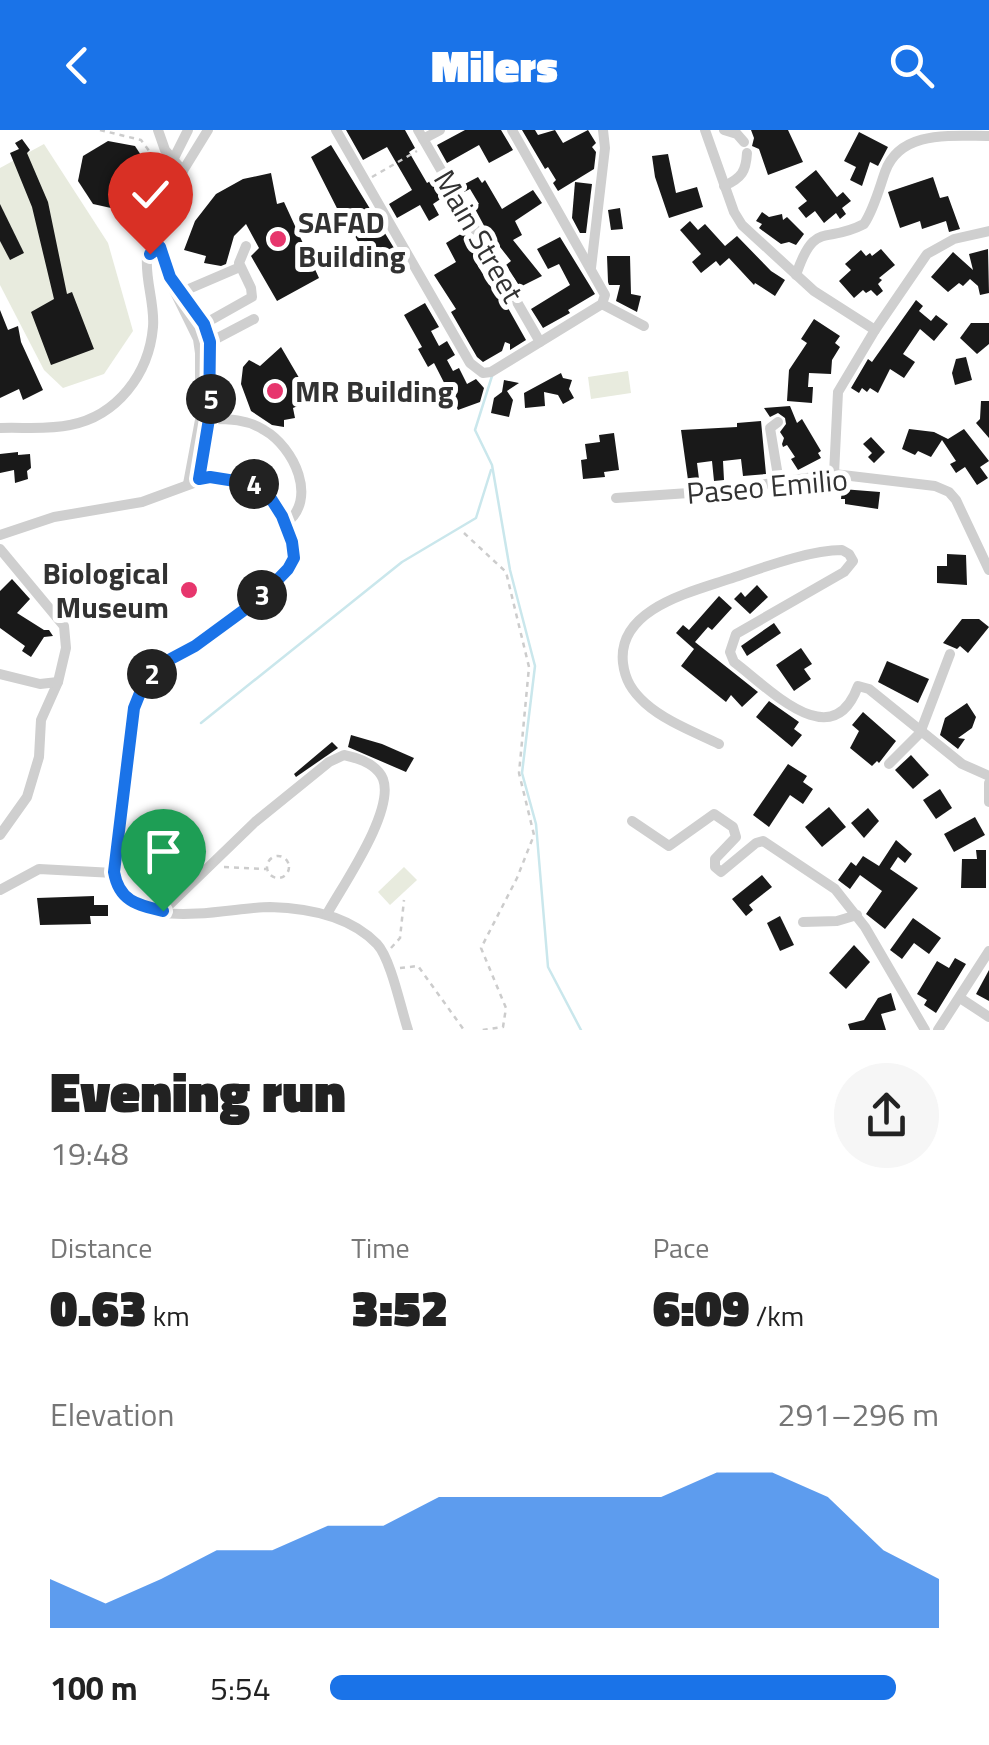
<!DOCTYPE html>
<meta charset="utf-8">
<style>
body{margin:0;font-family:"Titillium Web",sans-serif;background:#f6f6f6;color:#222;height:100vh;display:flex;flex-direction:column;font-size:38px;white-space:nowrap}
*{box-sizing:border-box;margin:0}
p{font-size:32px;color:#767676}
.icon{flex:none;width:55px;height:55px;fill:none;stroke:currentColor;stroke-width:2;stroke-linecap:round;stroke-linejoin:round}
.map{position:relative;height:900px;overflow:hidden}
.drawer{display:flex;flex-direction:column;background:#fff;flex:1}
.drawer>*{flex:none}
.pin{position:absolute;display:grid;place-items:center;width:85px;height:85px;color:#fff;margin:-102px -42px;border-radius:50% 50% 50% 0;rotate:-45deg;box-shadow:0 0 10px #0007}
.pin .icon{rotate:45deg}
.km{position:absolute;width:50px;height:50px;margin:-25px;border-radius:50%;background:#222;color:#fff;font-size:28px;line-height:50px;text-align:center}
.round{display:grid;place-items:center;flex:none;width:105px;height:105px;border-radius:52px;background:#f6f6f6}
.headline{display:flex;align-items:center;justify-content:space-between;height:170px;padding:0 50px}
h1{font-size:55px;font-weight:800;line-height:75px}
.metrics{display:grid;grid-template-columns:repeat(3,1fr);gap:15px;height:170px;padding:10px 50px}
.metrics div{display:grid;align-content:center}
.metrics b{font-size:50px;font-weight:800}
.metrics small{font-size:28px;font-weight:400}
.metrics p{font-size:28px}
.chart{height:280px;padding:20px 50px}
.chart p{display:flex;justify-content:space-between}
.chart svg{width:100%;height:180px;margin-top:10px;fill:#1a73e8;opacity:.7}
ul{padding:0 50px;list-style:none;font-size:32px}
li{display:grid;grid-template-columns:160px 120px 1fr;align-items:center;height:75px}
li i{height:25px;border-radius:12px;background:#1a73e8}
header{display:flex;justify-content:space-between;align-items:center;height:130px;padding:0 50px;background:#1a73e8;color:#fff;font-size:45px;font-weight:800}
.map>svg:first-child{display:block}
.green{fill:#e8ebde}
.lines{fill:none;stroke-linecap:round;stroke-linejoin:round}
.stream{stroke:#cae7ec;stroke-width:2.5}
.building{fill:#191919}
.path{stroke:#ccc;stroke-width:2.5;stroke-dasharray:5 5;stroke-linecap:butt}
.minor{stroke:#cfcfcf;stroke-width:10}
.route-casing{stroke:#fff;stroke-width:20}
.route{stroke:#1a73e8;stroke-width:12}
.poi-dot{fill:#e7366d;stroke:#fff;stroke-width:4}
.labels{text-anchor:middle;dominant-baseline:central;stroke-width:10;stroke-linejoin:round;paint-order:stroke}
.poi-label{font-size:30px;font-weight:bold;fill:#323232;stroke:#fff;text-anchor:start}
.street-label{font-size:30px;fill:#323232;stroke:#fff}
</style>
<header><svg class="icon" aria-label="back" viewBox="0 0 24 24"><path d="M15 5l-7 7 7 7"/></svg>Milers<svg class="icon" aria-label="search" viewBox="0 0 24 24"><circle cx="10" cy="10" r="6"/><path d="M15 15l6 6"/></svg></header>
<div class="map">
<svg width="989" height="900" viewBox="0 0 989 900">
<rect width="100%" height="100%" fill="#fff"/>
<g class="green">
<polygon points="44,14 108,113 133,201 104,244 63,258 44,240 0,155 0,38"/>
<polygon points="628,241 631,263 591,269 588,247"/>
<polygon points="404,737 417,750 390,775 378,762"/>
</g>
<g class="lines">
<g class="stream">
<polyline points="492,246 475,300 492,335 510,440 535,536 522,643 536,694 548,837 581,900"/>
<polyline points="201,593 402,432 476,388 491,340"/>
</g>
</g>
<g class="building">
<polygon points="346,0 405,0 415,18 409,22 427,53 432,50 442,68 433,74 439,85 429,91 420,75 397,88 389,74 412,60 387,17 363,30"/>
<polygon points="465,0 501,0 513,20 489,33 479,15 447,33 437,15"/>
<polygon points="522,0 535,0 538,5 555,0 563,13 588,0 596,13 592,17 596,22 594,39 558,61 553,53 556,50 548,37 545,39"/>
<polygon points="751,0 788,0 803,32 768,45 759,19 752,16 754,8"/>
<polygon points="859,2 888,17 878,36 870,32 862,56 850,50 856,37 844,31"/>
<polygon points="22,9 30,20 27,23 48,72 67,164 72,162 94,219 51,235 31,182 54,169 32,77 10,23 19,19 15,13"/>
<polygon points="108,11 135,16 150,39 145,66 120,80 93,74 78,51 83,26"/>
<polygon points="331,15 394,118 386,122 392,132 374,141 349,95 346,96 311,27"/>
<polygon points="668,24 676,63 697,57 703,77 669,88 655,47 652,26"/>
<polygon points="816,40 837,67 843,62 851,71 842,78 846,84 840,89 836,83 824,93 815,81 806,88 798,78 807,71 795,57"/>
<polygon points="271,43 277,74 284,72 319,148 277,171 251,126 259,118 246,94 234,106 226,134 221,136 204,133 206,126 184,120 195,91 216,64 243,49"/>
<polygon points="478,47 482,53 485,50 502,79 533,60 542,73 515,91 522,105 513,110 542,146 520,157 506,135 511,131 500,117 496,118 474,77 479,74 470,59 464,62 461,56"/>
<polygon points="933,47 940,68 948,66 960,99 949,102 946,91 922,99 920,91 900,98 888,62"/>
<polygon points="575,52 592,54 586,103 580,103 572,88"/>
<polygon points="0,74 24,123 10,130 0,111"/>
<polygon points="620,78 623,99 611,100 608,80"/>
<polygon points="762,82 769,87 782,84 783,90 787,87 804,104 796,115 789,112 781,114 759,98 762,94 756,91"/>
<polygon points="690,91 698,100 705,94 725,116 737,106 771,141 785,150 775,166 755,153 754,155 729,128 720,136 716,131 701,143 692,132 701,124 680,100"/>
<polygon points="464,102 481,127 478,136 484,146 491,157 495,155 526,210 510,220 510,214 505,212 502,221 483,232 477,227 451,182 456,179 434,145 456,132 446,113"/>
<polygon points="560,107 595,164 568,180 570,183 543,198 531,179 570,155 559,134 548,139 537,119"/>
<polygon points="881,119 895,135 879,148 882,150 878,154 883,161 877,166 871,160 866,163 863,160 854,168 839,151 851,140 845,134 861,120 866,126 870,123 872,126"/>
<polygon points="988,119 989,163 980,165 978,156 970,149 963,156 959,153 948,162 931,147 953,122 973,140 969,124"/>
<polygon points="607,126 630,126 631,164 641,166 637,182 616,171 620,155 609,155 608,152"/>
<polygon points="916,170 923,176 919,181 931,191 936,185 948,194 934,211 920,199 903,224 915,232 904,248 890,239 878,263 870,258 867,262 862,258 859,263 851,258 868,229 872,232"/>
<polygon points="425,173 439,197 431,201 439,216 447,211 455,225 447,230 453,241 459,238 467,254 476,249 484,258 480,272 458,280 434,233 428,237 418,219 422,217 404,185"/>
<polygon points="0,180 8,200 18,196 21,212 43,260 23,270 19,259 0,268"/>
<polygon points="814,189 840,206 835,213 840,217 832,230 831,244 809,243 808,257 813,257 812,273 787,271 789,240 807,213 801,209"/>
<polygon points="971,193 989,193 989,214 977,224 960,208"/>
<polygon points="281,217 312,270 293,278 295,288 284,290 284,297 272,295 251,281 241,254 243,237 249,230 260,236"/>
<polygon points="966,227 972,250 955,255 952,243 956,229"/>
<polygon points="561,243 563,248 572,250 569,259 574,268 563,274 558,265 544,262 545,276 525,278 524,263"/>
<polygon points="504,250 519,253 507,261 513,270 509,287 491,283 494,268 502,262"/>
<polygon points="981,271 989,271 989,308 976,293 980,289"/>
<polygon points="790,276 797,293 802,289 821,321 818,323 821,328 798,340 791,329 795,327 787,315 783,317 782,314 784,308 780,302 786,294 785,288 778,283 770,287 764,278"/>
<polygon points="761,291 766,344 743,346 741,329 723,331 724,350 714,351 712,331 697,333 699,349 688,350 681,300 737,297 737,293"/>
<polygon points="909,299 934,302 948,309 964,299 989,331 980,337 988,348 977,355 965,337 956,343 950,334 956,331 942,310 931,327 918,321 915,325 902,319"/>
<polygon points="614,303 619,340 604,342 605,347 583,349 581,330 587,329 585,314 600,312 599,305"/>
<polygon points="871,307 885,322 874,333 868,327 872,323 863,314"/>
<polygon points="18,322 18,325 30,324 31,338 27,341 28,349 15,353 14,340 0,343 0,324"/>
<polygon points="842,359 880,362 878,379 845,374 845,369 841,369"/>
<polygon points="947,424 966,425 967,455 937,453 937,436 947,436"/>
<polygon points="12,449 30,469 17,483 44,500 49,500 53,506 44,507 31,527 22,521 25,516 0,498 0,461"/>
<polygon points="757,455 768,467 750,484 734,469 741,462 745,467"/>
<polygon points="719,466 732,478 712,500 708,497 695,512 758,562 742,577 731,565 726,572 681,536 694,519 676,503 683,495 689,500"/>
<polygon points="962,489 979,489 989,497 968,523 960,516 957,519 943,513"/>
<polygon points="774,493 781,503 747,526 741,516"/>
<polygon points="801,518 812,534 804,539 811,549 794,561 776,535"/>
<polygon points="887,531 929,549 918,573 878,552"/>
<polygon points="769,571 799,592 794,599 802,605 792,617 756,587"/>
<polygon points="967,573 976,587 972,598 958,608 965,609 958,619 940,605 945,588"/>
<polygon points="863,582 896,611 879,633 877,631 872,636 850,618 859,601 852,595"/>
<polygon points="351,605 382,614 414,628 406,642 348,617"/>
<polygon points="332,612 338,618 296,647 294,644"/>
<polygon points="911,625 929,645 913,659 895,640"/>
<polygon points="788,634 807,646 803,652 813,659 803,674 790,665 769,697 753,685"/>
<polygon points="940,659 952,678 936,689 923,670"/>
<polygon points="829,677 846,697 822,717 805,697"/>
<polygon points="868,678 879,691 864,708 851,693"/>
<polygon points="975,687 985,705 954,722 944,704"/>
<polygon points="896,710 912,724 905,733 898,727 890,739 918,758 885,799 866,784 882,761 860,745 850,759 838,750 851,732 856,736 863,726 879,736"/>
<polygon points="976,720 986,720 986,758 961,758 962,729 977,729"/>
<polygon points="762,745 772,757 749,775 753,780 746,786 732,769"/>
<polygon points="94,766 94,775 108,775 108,786 90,786 91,794 40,795 37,768"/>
<polygon points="780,786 794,815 780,821 767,793"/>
<polygon points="913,788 941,808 929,824 914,813 902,829 890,820"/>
<polygon points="854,815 870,832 846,859 829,843"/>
<polygon points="955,828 966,834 936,883 924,875 927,870 917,864 937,831 949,838"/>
<polygon points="989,840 989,871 976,864"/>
<polygon points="891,863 896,880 881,884 886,900 850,900 848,894 864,890 878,868"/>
</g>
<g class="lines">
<g class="path">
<polyline points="100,0 141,10 168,46"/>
<polyline points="372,47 417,21"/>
<polyline points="464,403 506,442 529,537 519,643 534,705 517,748 481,818 506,878 503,897 482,900"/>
<circle cx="278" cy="737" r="11"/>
<polyline points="224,737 266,739"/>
<polyline points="391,818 400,808 404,770"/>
<polyline points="400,838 418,836 464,900"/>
</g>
<g class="minor">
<polyline points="158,0 165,20 183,41"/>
<polyline points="336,0 470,233 483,243 491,242 602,174 605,165 512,0"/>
<polyline points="418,0 540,212"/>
<polyline points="705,0 734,82 742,95 814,161 875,200"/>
<polyline points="724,0 737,4 744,12"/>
<polyline points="423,9 440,0"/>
<polyline points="173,30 188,0"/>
<path d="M 724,56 C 742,48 746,41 747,23"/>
<polyline points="591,138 605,18 603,0"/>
<path d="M 796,145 C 815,89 824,115 864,94 C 874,79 879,59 885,42 C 900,0 950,6 989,6"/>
<path d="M 172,151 C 184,163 197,179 204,195 C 221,232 209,310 199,349"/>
<polyline points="177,164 240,137"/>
<polyline points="602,174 644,196"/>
<polyline points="204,194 252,167 251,158 239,133 246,116"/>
<polyline points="210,212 254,189"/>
<path d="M 209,289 C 229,289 247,289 264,300 C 294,317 319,370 285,394"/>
<polyline points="778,292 770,298 779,352"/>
<path d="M 0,298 C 22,297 48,300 70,295 C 117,286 149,244 153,197 C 155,174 145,150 147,127 L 160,117"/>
<polyline points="834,344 838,262 875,200 927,124 954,109 989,101"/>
<polyline points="188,354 200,290 200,223 198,209 172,156 158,102 176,52 208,0"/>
<polyline points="616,368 718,361 834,344 935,356 949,362 956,370 989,440"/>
<path d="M 0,405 L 54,387 L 142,372 L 210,347 L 254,354 L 267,364 L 282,386 L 292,412 L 294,428 L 288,439 L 259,469 L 195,516 L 165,531 L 142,558 L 135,578 L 114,743 C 125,807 227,777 270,777 C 308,778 350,786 377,814 C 391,829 401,879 408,900"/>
<polyline points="0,419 64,496 66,518 58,552 41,590 39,627 27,667 0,705"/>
<polyline points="0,544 40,554 58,552"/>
<path d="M 719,614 C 694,602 665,591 645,573 C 632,561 625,550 623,533 C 617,479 691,462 729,449 C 762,438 809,420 842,420 L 849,424 L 853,431 L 844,442 L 736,504 L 730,522 L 734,532 C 769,558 832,627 858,556 L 869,559 L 962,634 L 989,646"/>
<polyline points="889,634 920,603 950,524"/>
<polyline points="989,653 989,672"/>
<polyline points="632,691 669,716 714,684 733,697 736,707 715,729 715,737 721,742 756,713 763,711 835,759 865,797 925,900"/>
<polyline points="0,760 39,739 114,743"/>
<path d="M 163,781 L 255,692 L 329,632 L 344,625 C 358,628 377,634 383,649 C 395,681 343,755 327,784"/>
<polyline points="803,792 837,791 857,785"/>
<polyline points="960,868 989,887"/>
<polyline points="938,900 989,821"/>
</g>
</g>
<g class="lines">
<g class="route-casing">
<path id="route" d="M 150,124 L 160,117 L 170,147 L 204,194 L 210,212 L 209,289 L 199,349 L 210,347 L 254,354 L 268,364 L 282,386 L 292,412 L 294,428 L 288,439 L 259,469 L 195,516 L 165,532 L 142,558 L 134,578 L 114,742 C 119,771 137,775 163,781"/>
</g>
<use href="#route" class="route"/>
</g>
<g class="poi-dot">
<circle cx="278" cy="109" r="10"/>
<circle cx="275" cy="261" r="10"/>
<circle cx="189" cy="460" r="10"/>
</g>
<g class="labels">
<g class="poi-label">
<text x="298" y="92">SAFAD<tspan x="298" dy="34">Building</tspan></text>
<text x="295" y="261">MR Building</text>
<text x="169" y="443" text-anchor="end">Biological<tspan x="169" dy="34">Museum</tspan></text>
</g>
<g class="street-label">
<text transform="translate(479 106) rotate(60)">Main Street</text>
<text transform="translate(767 356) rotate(-5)">Paseo Emilio</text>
</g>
</g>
</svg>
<div class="pin" style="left:163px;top:781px;background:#1e9e55"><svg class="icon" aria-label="arrive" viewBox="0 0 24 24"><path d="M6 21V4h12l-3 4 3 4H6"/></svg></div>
<div class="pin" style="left:150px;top:124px;background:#d93025"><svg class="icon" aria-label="check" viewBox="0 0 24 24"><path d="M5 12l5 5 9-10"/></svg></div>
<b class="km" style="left:152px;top:544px">2</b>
<b class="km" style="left:262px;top:465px">3</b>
<b class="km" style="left:254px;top:354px">4</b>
<b class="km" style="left:211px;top:269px">5</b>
</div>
<section class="drawer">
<div class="headline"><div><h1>Evening run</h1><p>19:48</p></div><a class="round"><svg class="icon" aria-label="share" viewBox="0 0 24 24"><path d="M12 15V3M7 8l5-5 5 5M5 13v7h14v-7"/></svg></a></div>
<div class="metrics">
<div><p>Distance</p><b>0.63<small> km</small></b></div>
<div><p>Time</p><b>3:52</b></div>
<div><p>Pace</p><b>6:09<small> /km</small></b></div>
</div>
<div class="chart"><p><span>Elevation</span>291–296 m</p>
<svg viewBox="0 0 160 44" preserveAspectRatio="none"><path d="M0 44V32L10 38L20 32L30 25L40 25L50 19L60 19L70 12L80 12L90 12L100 12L110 12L120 6L130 6L140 12L150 25L160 32V44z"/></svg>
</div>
<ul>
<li><b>100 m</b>5:54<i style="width:93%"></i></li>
</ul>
</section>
